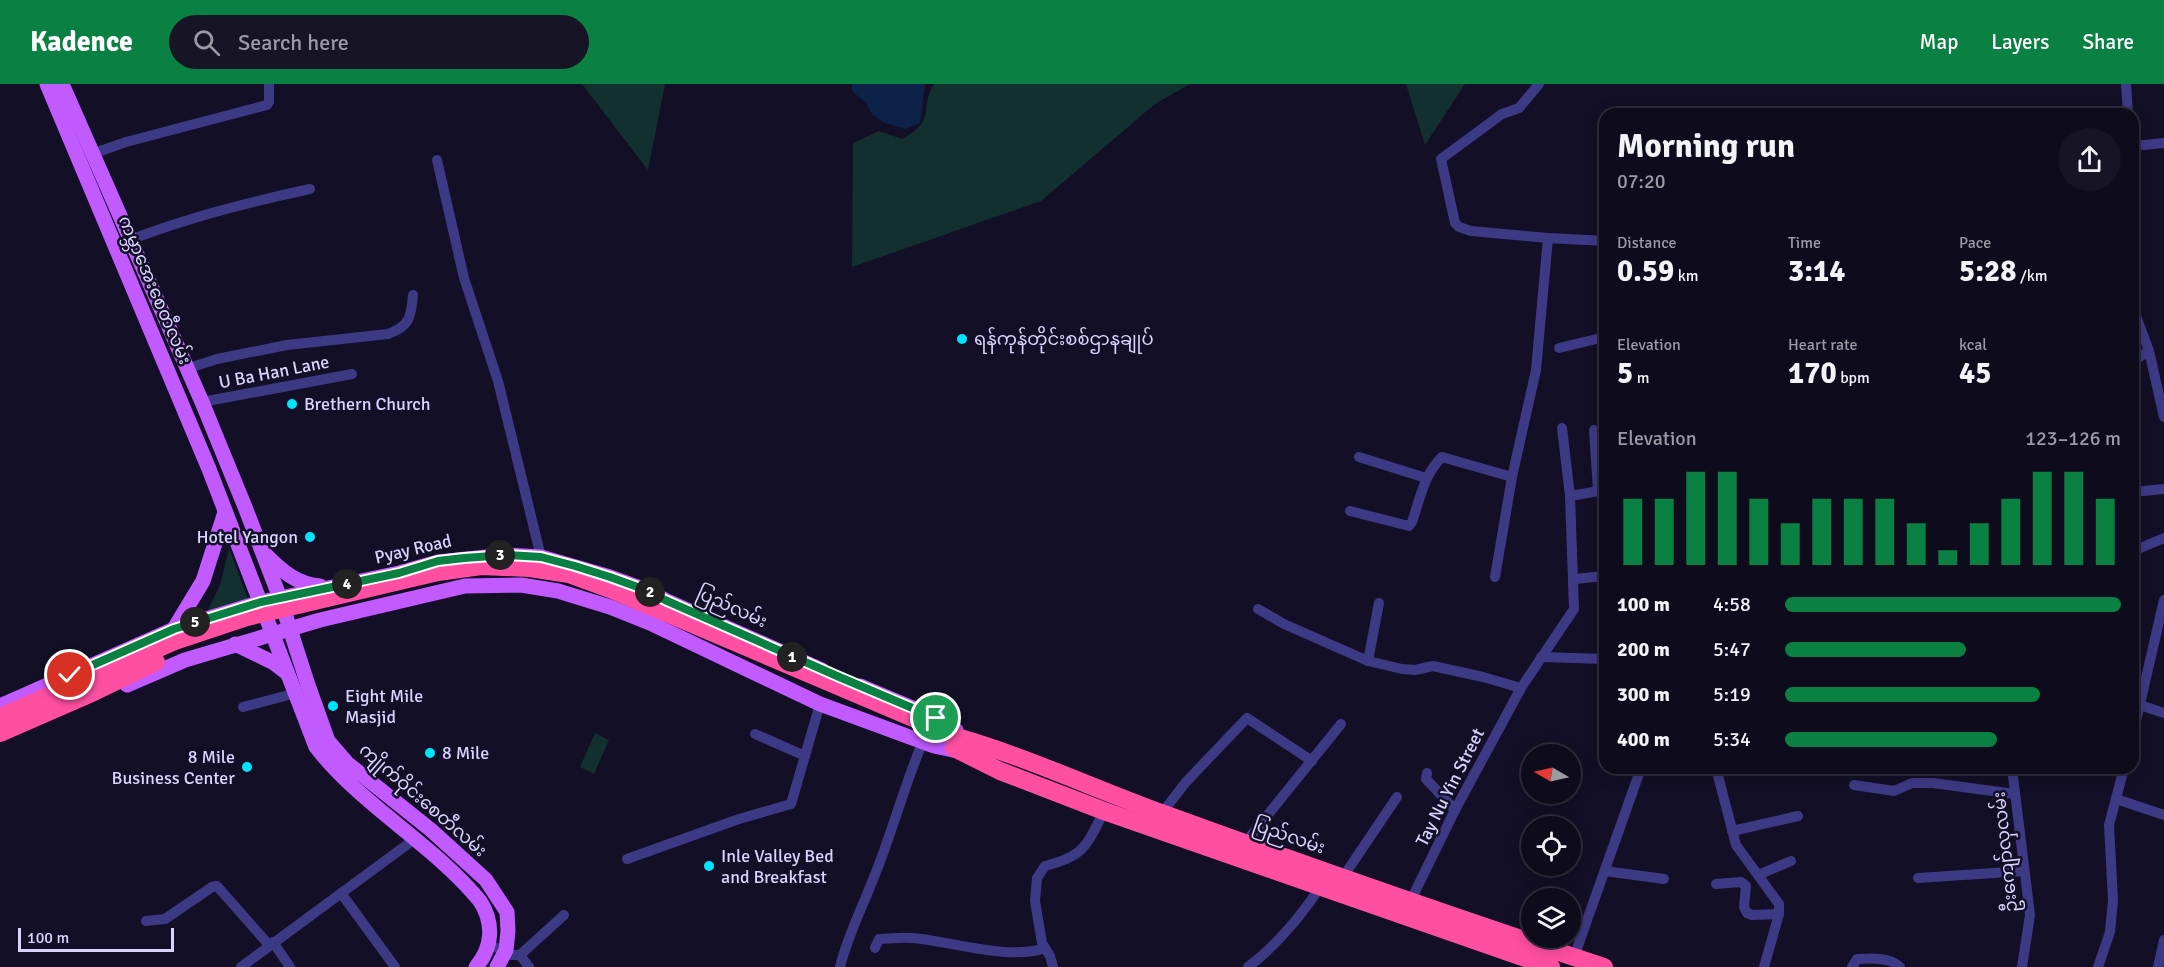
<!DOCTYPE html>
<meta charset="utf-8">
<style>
body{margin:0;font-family:Signika,"Noto Sans Myanmar",sans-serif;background:#171425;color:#f1f3f6;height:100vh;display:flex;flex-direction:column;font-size:22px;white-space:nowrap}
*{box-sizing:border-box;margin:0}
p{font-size:20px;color:#9b9ba3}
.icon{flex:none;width:33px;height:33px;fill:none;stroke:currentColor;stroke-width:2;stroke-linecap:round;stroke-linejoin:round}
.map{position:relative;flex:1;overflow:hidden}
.side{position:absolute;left:1599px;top:24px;width:540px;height:666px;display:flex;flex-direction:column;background:#0e0b1c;border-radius:18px;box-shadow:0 3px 15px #0003,0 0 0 2px #2e2b3b}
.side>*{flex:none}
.needle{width:39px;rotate:279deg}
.fabs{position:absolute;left:1521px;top:660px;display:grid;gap:12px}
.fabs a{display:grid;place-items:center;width:60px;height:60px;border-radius:50%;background:#0e0b1c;box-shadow:0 3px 15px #0003,0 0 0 2px #2e2b3b;font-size:30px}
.scale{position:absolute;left:18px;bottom:15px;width:156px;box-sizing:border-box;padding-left:6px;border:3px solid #d9d4ff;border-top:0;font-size:16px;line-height:21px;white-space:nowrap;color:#d9d4ff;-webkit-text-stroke:4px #130f26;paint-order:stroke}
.pin{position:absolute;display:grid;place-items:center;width:51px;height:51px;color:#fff;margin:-26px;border:3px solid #fff;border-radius:50%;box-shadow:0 2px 6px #0007}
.km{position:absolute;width:30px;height:30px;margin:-15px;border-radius:50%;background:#222;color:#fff;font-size:16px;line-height:30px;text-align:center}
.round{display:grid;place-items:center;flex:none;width:63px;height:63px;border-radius:32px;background:#171425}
.head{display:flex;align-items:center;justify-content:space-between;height:102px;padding:0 18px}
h1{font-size:33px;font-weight:700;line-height:45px}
.figures{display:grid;grid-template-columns:repeat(3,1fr);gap:9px;height:102px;padding:6px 18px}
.figures div{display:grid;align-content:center}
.figures b{font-size:30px;font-weight:700}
.figures small{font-size:16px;font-weight:400}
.figures p{font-size:16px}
.chart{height:168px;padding:12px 18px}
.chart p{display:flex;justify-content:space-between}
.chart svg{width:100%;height:108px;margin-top:6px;stroke:#0b8043;stroke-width:6}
ul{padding:0 18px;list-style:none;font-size:20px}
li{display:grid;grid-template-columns:96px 72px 1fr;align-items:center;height:45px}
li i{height:15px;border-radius:8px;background:#0b8043}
header{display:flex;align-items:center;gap:36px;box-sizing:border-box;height:84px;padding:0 30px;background:#0b8043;color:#fff}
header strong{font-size:28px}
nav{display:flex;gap:33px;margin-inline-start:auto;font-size:21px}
.search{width:420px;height:54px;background:#171425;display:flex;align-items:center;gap:15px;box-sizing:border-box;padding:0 21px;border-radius:33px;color:#9b9ba3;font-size:22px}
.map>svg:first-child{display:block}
.green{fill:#12302f}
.water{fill:#0c2248}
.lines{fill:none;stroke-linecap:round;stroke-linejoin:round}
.street{stroke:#3d3a85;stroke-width:10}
.primary{stroke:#c25bff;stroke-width:15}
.highway{stroke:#ff4fa3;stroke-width:18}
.highway-bridge{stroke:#ff4fa3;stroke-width:18}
.route-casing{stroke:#fff;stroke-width:12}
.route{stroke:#0b8043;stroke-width:8}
.poi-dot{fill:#00e5ff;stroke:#130f26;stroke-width:2}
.labels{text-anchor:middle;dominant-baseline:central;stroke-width:5;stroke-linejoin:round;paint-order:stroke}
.street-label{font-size:18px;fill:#d9d4ff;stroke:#130f26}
.poi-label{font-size:18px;fill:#d9d4ff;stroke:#130f26;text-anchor:start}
</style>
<header>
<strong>Kadence</strong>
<div class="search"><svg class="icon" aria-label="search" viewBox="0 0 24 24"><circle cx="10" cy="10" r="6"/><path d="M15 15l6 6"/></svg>Search here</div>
<nav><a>Map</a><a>Layers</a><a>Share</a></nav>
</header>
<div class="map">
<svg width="2164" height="883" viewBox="0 0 2164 883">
<rect width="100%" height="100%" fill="#130f26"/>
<g class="green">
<polygon points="582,0 665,0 648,86"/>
<path d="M 934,0 L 1190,0 L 1155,20 L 1041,117 L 852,183 L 853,59 L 879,47 L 902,55 C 938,35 918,27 934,0 Z"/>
<polygon points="1406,0 1465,0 1425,61"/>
<polygon points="229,464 249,518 204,534 220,501"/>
<polygon points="595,649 609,656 594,690 580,683"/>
</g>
<polygon class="water" points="852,0 925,0 920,39 906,45 885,39 872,30 866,19 852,7"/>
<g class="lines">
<g class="street">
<polyline points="1539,0 1519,24 1502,30 1441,75 1455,139 1459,143 1471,147 1548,154 1605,157"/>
<polyline points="2126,0 2128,30"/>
<polyline points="2133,62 2164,59"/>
<polyline points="92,70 126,58 267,21 269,18 269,0"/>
<polyline points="437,76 464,194 498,297 541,473"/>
<path d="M 130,156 C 189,133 249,118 310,105"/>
<polyline points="2133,224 2149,267 2164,333"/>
<polyline points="1559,264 1605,253"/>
<polyline points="2133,277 2149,267"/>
<path d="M 186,285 L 217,275 L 287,261 L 388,250 C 410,242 411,233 413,211"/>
<polyline points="202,318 352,290"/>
<polyline points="1562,344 1570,412"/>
<polyline points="1594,346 1598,407"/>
<polyline points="1359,373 1426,394"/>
<polyline points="2133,408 2164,405"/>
<path d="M 1350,427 L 1409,442 L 1412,438 C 1420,415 1424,390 1442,373 L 1512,393"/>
<polyline points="2133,467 2164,454"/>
<polyline points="1495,493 1512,393 1536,286 1548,154"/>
<polyline points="1574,495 1605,492"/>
<polyline points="1258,525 1284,540 1368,577 1402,585 1415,586 1433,582 1483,593 1521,604"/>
<polyline points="1541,573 1605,575"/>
<polyline points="1368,577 1379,519"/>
<polyline points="2140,621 2164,629"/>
<polyline points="243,623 296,609"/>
<polyline points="755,650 805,672"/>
<polyline points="2133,650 2164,516"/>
<polyline points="1716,684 1736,761 1779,820 1779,830 1764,883"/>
<polyline points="2012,684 2030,831 2022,883"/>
<polyline points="1427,689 1426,695 1455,726"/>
<polyline points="1854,701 1894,707 1912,699 1933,699 2015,710"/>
<polyline points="2116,715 2164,731"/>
<polyline points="1162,729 1186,698 1247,634 1312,677"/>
<polyline points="1732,747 1798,732"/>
<polyline points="1245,759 1341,640"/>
<polyline points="627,775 739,735 791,720 820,620"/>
<polyline points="1605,787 1664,795"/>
<polyline points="1758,791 1791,777"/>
<polyline points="1343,793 1397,713"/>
<polyline points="1918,794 2024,787"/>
<polyline points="1716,800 1741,798 1746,802 1744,823 1747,829 1752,831 1779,830"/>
<polyline points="341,809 395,883"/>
<polyline points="1410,818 1455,726 1521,604 1574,525 1570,412 1605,406"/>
<polyline points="146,837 165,835 212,803 217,802 269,861"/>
<polyline points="273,858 290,883"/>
<polyline points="489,862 506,866 511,871 520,871 529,883"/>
<path d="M 875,864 L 879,855 C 890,855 901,853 912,854 C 951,857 1009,877 1045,864"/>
<polyline points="520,871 564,831"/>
<polyline points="1574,873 1641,684"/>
<polyline points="241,883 416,754"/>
<path d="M 840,883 C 848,850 864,820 876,788 C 893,745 905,700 923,657"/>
<path d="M 1053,883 L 1050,872 L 1042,859 L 1035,817 L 1037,794 L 1045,782 C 1085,772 1087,761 1104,727"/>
<path d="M 1248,883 C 1277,861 1301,832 1321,802"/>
<path d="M 1852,883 L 1857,875 C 1870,874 1891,873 1900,883"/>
<polyline points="2098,883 2110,848 2113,816 2109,741 2124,684"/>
<polyline points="2158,883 2164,856"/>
</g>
<g class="primary">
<path d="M 47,0 L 209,385 L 316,663 C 362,722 432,759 480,817 C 494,839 493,863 476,883"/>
<polyline points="62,0 202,318 245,423 280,514 308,601 328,657 347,679 431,746 486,796 507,828 508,847 506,866 497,883"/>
<path d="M 265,470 C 282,487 296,500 320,502"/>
<polyline points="174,545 203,497 225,428"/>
<polyline points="235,560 274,579 287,589"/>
<polyline points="127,601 185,576 320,536 465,502 521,501 558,507 610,523 650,539 820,620 934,662 962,668"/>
<polyline points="860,602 936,634 956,646"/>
<polyline points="0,622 174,545 261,518 399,489 438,478 506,471 541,473 610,493 646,506 665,516 822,586"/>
</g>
<g class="highway">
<path d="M 960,654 C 1029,674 1095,705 1164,730 C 1310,783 1457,834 1604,883"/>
<polyline points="954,664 1000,687 1104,727 1551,883"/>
</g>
<g class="highway-bridge">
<polyline points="0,633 175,557 247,533 438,488 481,482 530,484 569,490 610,505 960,654"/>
<polyline points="0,649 94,608 156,578"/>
</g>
</g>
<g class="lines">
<g class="route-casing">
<polyline id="route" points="70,591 174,545 261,518 399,489 438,477 464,474 506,471 541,473 575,482 610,493 646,506 665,516 837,592 936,634"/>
</g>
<use href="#route" class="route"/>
</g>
<g class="poi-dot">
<circle cx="962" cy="255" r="6"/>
<circle cx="292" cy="320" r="6"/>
<circle cx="310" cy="453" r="6"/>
<circle cx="333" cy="622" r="6"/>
<circle cx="430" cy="669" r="6"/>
<circle cx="247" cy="683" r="6"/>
<circle cx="709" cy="782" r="6"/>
</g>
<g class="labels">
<g class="street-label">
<text transform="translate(155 206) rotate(67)">ကမ္ဘာအေးစေတီလမ်း</text>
<text transform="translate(274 288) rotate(-11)">U Ba Han Lane</text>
<text transform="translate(413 465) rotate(-13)">Pyay Road</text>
<text transform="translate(732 523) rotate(24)">ပြည်လမ်း</text>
<text transform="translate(1450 703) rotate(-63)">Tay Nu Yin Street</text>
<text transform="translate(423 716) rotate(41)">ကျိုက်ဝိုင်းစေတီလမ်း</text>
<text transform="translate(1289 752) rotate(19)">ပြည်လမ်း</text>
<text transform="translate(2005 768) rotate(-96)">ဦးကျော်လှလမ်း</text>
</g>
<g class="poi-label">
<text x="974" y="255">ရန်ကုန်တိုင်းစစ်ဌာနချုပ်</text>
<text x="304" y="320">Brethern Church</text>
<text x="298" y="453" text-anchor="end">Hotel Yangon</text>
<text x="345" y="612">Eight Mile<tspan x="345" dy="21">Masjid</tspan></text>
<text x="442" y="669">8 Mile</text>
<text x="235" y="673" text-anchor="end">8 Mile<tspan x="235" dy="21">Business Center</tspan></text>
<text x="721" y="772">Inle Valley Bed<tspan x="721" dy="21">and Breakfast</tspan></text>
</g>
</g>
</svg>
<div class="fabs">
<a><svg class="needle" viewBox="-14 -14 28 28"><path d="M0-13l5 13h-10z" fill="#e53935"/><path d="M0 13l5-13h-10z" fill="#9b9ba3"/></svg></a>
<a><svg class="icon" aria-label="locate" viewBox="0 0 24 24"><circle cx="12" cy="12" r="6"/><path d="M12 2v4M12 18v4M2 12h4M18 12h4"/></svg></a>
<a><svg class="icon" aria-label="layers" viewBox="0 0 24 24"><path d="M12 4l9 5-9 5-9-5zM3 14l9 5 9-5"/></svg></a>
</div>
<div class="scale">100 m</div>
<div class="pin" style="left:936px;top:634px;background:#1e9e55"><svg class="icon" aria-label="arrive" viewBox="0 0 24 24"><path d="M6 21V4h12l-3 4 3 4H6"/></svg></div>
<div class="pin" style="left:70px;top:591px;background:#d93025"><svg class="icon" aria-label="check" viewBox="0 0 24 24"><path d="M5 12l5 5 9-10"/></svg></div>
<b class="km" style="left:792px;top:573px">1</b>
<b class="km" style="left:650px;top:508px">2</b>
<b class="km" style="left:500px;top:471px">3</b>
<b class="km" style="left:347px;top:500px">4</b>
<b class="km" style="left:195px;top:538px">5</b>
<section class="side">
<div class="head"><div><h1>Morning run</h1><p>07:20</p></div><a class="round"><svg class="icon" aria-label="share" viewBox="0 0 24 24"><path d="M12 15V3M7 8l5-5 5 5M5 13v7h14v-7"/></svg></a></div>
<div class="figures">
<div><p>Distance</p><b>0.59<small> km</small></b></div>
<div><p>Time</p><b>3:14</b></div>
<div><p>Pace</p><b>5:28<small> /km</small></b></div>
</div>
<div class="figures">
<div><p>Elevation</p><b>5<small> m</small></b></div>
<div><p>Heart rate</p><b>170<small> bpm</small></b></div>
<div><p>kcal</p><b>45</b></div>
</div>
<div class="chart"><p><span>Elevation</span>123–126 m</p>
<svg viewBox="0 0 160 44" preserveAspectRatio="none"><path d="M5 44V17M15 44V17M25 44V6M35 44V6M45 44V17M55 44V27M65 44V17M75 44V17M85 44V17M95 44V27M105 44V38M115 44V27M125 44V17M135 44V6M145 44V6M155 44V17"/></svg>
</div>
<ul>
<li><b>100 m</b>4:58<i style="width:100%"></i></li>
<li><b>200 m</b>5:47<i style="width:54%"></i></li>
<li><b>300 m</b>5:19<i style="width:76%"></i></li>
<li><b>400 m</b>5:34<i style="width:63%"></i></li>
</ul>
</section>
</div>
